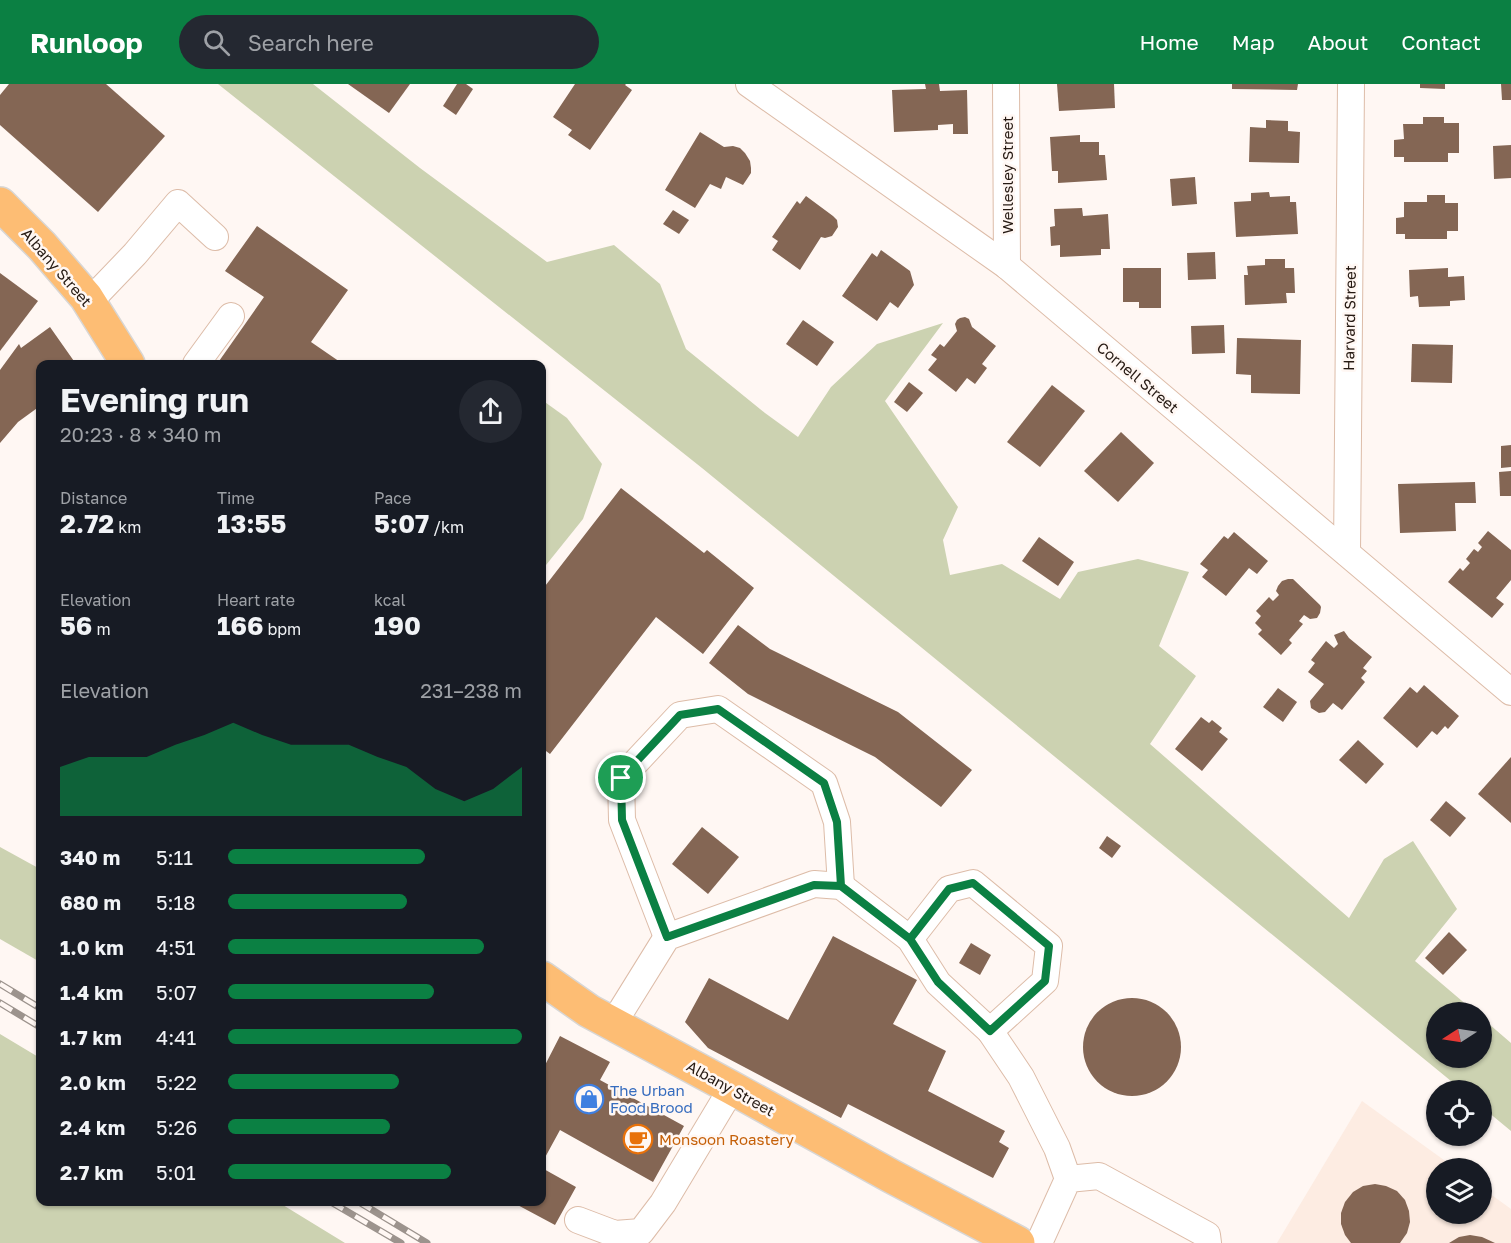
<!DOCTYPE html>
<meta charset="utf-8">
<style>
body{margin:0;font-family:"Golos Text",sans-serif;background:#242831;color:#f1f3f6;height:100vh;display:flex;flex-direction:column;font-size:22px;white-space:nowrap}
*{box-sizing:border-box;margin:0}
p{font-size:20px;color:#9ea1a6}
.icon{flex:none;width:33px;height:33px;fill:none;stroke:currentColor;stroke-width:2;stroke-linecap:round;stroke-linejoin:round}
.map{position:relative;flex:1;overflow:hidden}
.sheet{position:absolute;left:36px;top:276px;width:510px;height:846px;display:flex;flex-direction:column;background:#171b24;border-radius:12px;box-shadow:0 2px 4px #0004}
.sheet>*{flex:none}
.needle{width:39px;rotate:258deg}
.fabs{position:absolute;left:1426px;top:918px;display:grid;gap:12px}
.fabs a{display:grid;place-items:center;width:66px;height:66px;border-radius:50%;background:#171b24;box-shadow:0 2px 4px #0004;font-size:30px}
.pin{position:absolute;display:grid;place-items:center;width:51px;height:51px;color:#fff;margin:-26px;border:3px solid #fff;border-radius:50%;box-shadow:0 2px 6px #0007}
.round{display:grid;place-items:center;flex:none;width:63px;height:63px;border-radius:32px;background:#242831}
.summary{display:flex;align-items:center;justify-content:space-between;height:102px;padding:0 24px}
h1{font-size:33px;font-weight:700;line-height:45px}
.metrics{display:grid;grid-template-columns:repeat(3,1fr);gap:9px;height:102px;padding:6px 24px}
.metrics div{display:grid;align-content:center}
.metrics b{font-size:26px;font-weight:700}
.metrics small{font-size:16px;font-weight:400}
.metrics p{font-size:16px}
.chart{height:168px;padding:12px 24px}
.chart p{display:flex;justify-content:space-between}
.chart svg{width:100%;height:108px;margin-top:6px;fill:#0b8043;opacity:.7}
ul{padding:0 24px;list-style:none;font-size:20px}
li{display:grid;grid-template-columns:96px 72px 1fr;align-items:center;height:45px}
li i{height:15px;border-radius:8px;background:#0b8043}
header{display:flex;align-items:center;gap:36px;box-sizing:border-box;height:84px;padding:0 30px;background:#0b8043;color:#fff}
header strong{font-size:28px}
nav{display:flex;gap:33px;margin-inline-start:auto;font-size:21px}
.search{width:420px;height:54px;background:#242831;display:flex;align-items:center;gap:15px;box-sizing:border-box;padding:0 21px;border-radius:33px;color:#9ea1a6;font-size:22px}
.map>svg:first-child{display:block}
.built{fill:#fdece2}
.green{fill:#ccd2b1}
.building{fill:#846654}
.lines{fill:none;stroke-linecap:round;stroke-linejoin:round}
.minor-casing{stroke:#ddbca8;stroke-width:28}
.major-casing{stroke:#d8d6d4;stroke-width:36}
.minor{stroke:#fff;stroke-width:26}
.major{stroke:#fdbd74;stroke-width:33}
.rail-casing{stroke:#9c938d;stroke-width:7}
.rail{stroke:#fff7f3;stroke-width:4.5;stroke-dasharray:14;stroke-linecap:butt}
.route-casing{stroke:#fff;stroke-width:12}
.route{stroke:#0b8043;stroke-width:8}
.labels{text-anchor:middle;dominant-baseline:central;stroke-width:5;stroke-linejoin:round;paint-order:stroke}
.street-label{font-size:15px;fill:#251912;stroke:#fff7f3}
.shop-label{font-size:15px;fill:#366cbe;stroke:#fff7f3;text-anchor:start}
.food-label{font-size:15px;fill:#c56008;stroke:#fff7f3;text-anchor:start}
</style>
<header>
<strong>Runloop</strong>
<div class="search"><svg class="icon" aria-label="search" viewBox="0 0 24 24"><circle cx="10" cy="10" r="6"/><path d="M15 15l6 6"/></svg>Search here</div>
<nav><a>Home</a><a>Map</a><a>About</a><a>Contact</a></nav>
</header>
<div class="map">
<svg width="1511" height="1159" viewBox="0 0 1511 1159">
<rect width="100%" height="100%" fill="#fff7f3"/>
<polygon class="built" points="1362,1017 1455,1084 1437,1084 1437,1130 1482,1130 1482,1104 1511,1125 1511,1159 1277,1159"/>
<g class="green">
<polygon points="218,0 313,0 420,84 547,178 614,161 660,200 686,265 765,329 798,353 831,303 877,260 943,239 885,317 958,423 943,456 950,491 1002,480 1060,515 1078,488 1138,475 1189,488 1159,562 1196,592 1150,660 1349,834 1384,775 1413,757 1457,825 1415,877 1475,928 1437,928 1437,974 1482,974 1482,934 1511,959 1511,1047 1482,1023 1482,1006 1462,1006 702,384"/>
<polygon points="542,316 567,334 602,380 583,435 542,486"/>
<polygon points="0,763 40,785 40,878 0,855"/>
<polygon points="0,950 40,974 40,1118 278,1118 345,1159 0,1159"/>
</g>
<g class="building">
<polygon points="9,0 106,0 165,52 98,128 0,41 0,11"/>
<polygon points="348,0 410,0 389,29"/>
<polygon points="457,0 466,0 473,5 456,31 443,22"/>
<polygon points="575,0 626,0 625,1 632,6 590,66 568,51 572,46 553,33"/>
<polygon points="925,0 939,0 940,7 967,6 968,50 953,50 953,40 938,41 938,46 894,48 892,6 926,5"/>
<polygon points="1057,0 1114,0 1115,24 1059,27"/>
<polygon points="1232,0 1298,0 1297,6 1232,5"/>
<polygon points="1420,0 1445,0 1445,5 1420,4"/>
<polygon points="1501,0 1511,0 1511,16 1502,16"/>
<polygon points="1423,33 1444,33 1444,39 1459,39 1459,69 1448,69 1448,78 1404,78 1404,73 1394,73 1394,56 1404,55 1403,40 1423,40"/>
<polygon points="1266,36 1288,37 1288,47 1300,48 1299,79 1249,78 1250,43 1266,44"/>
<polygon points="700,48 724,63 733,62 740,64 745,69 750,77 751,84 751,89 743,101 726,93 721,105 710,100 695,124 665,106"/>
<polygon points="1080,51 1080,58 1099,58 1099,71 1105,71 1107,96 1058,99 1058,87 1052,87 1050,53"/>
<polygon points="1511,61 1511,94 1494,95 1493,62"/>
<polygon points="1195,93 1197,120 1172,122 1170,95"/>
<polygon points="1269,108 1270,113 1290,112 1290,118 1296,118 1298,150 1236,153 1234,118 1251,117 1251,109"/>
<polygon points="1427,111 1445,111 1445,119 1458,119 1458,147 1447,147 1447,155 1405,155 1405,150 1396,150 1396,134 1404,133 1404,118 1427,118"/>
<polygon points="806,112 833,132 837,136 838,143 832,152 825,154 821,153 800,186 772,166 778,157 772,153 797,117 800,120"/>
<polygon points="1082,124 1083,132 1108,130 1110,165 1101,165 1101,171 1060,173 1060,161 1051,162 1050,143 1055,142 1054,125"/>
<polygon points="673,126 689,136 679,150 663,140"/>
<polygon points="257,142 348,206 311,258 343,280 217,280 264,213 225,187"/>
<polygon points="881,166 910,187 914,201 898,224 890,218 877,237 842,212 872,169 877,173"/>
<polygon points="1215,168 1216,195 1188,196 1187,169"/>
<polygon points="1265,175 1285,175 1285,184 1294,184 1295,209 1286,209 1287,219 1245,221 1244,191 1248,191 1247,182 1265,181"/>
<polygon points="1123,184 1161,184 1161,224 1139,224 1139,218 1123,218"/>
<polygon points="1448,184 1448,193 1464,192 1465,216 1450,217 1450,222 1419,223 1418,212 1410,213 1409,186"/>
<polygon points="0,189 38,217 0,267"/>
<polygon points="965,233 969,235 972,243 996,262 982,280 987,284 975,300 967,294 956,308 928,286 937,275 931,271 940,260 944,263 957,247 955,240 957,236 960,234"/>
<polygon points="803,236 834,258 817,282 786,260"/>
<polygon points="1224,241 1225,269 1192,270 1191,242"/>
<polygon points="50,243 76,280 40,280 40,322 18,338 0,359 0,286 19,260 21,264"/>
<polygon points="1237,254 1301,256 1300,310 1251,309 1251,291 1236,290"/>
<polygon points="1412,260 1453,261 1452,299 1411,298"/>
<polygon points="909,298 923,309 907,328 894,318"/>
<polygon points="1052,301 1085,327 1040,383 1007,358"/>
<polygon points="1121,348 1154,379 1118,418 1084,387"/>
<polygon points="1511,361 1511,383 1501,384 1501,362"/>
<polygon points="1511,387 1511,412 1500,412 1499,388"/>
<polygon points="1475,398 1476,419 1455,419 1456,447 1400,449 1398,400"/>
<polygon points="621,404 704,469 707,466 754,504 703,570 656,533 550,670 542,664 542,588 544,585 542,583 542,506"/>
<polygon points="1488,447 1511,466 1511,496 1496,514 1504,520 1492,534 1448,498 1460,484 1463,487 1470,479 1466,475 1474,465 1478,468 1482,463 1478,459"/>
<polygon points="1234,448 1268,477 1257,490 1249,484 1226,512 1202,493 1208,486 1200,480 1224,452 1228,455"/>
<polygon points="1039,453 1074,478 1058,502 1022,477"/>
<polygon points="1288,495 1293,495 1320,521 1321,523 1320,529 1317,534 1310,535 1304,531 1299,537 1303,540 1289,556 1292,559 1281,571 1258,550 1262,546 1255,539 1261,532 1256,527 1269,513 1273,517 1279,511 1276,507 1278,502 1282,497"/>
<polygon points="738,541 770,565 898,628 972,686 941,723 875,673 748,610 709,579"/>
<polygon points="1344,547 1349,554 1372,573 1363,584 1367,587 1361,594 1365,598 1342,626 1333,619 1325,628 1319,629 1311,624 1310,617 1324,600 1308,588 1315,579 1311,576 1326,557 1334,564 1338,560 1334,551"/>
<polygon points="1424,601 1459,632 1448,645 1445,642 1437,651 1432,647 1417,664 1383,634 1410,603 1417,609"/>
<polygon points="1278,604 1297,618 1283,638 1263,623"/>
<polygon points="1201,633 1209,639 1212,636 1222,644 1219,648 1228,655 1202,687 1175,665"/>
<polygon points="1358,656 1384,680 1366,700 1339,676"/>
<polygon points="1511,673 1511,739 1478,710"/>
<polygon points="1446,717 1466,734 1450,753 1430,736"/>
<polygon points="702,743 739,773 708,810 672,780"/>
<polygon points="1107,752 1121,762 1112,774 1099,764"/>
<polygon points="1449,848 1467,866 1443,891 1425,874"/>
<polygon points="833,852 917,896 893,940 946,967 928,1007 1005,1047 999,1058 1009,1064 993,1094 848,1020 841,1034 708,964 685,938 709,894 788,936"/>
<polygon points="971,859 991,871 980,891 959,879"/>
<circle cx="1132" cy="963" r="49"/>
<polygon points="560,952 610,978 600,996 684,1042 653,1098 560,1046 542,1079 542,1041 544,1036 542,1035 542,987"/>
<polygon points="542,1084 576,1103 555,1141 512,1118 542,1118"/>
<polygon points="1375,1100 1386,1102 1397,1107 1405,1116 1409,1127 1410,1138 1407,1149 1400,1159 1351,1159 1345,1151 1341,1140 1341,1129 1345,1118 1353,1108 1363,1102"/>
<polygon points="1470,1151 1482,1153 1495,1159 1449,1159 1459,1153"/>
</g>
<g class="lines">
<g class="minor-casing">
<g id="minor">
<polyline points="749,0 1007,182 1511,608"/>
<polyline points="1006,0 1007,182"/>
<polyline points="89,218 135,170 178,119 215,153"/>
<polyline points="196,280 231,232"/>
<polyline points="1347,469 1351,0"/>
<polyline points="667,853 622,736 621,694 680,631 718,625 824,699 837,738 841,802"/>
<polyline points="910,855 949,805 973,799 1049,862 1045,897 990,947"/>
<polyline points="613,940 667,853 814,800 841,802 910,855 938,899 990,947 1021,993 1057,1064 1068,1095"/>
<polyline points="578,1136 615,1150 641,1148 663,1119 732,1004"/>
<polyline points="1039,1159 1068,1095 1099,1092 1207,1151 1208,1159"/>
</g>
</g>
<g class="major-casing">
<g id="major">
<polyline points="0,120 42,162 86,213 128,280"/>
<polyline points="542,894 589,927 732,1004 891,1092 1018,1159"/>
</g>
</g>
<use href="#minor" class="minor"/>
<use href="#major" class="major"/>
<g class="rail-casing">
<g id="rail">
<polyline points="0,900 40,924"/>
<polyline points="0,919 40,943"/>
<polyline points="331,1118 401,1159"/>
<polyline points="359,1118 427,1159"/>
</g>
</g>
<use href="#rail" class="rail"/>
</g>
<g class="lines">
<g class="route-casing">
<polyline id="route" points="621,694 622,736 667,853 814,801 841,802 910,855 938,898 990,947 1045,897 1049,862 973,799 949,805 910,855 841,802 837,738 824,699 718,625 680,631 621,694"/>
</g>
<use href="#route" class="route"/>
</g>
<defs>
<g id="shop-ring" transform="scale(1.5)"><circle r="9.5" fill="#fff7f3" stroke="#3f7fe0" stroke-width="1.5"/><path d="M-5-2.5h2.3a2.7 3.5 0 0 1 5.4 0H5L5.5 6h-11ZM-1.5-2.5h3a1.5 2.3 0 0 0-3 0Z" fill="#3f7fe0"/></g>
<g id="cafe-ring" transform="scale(1.5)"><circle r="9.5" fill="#fff7f3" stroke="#e8710a" stroke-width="1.5"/><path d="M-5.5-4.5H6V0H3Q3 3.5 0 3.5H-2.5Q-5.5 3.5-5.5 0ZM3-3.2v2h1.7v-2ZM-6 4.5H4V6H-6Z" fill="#e8710a"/></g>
</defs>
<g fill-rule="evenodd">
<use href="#shop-ring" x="589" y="1015"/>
<use href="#cafe-ring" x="638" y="1055"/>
</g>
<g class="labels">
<g class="street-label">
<text transform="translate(1007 91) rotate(-90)">Wellesley Street</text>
<text transform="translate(57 183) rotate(49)">Albany Street</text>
<text transform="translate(1349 234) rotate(-89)">Harvard Street</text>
<text transform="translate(1138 293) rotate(40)">Cornell Street</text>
<text transform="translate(731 1004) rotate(29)">Albany Street</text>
</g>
<g class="shop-label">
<text x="610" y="1006">The Urban<tspan x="610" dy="17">Food Brood</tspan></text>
</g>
<g class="food-label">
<text x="659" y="1055">Monsoon Roastery</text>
</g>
</g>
</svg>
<div class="fabs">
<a><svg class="needle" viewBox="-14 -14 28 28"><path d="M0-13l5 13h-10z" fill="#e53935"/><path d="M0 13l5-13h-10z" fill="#9ea1a6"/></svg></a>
<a><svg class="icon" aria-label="locate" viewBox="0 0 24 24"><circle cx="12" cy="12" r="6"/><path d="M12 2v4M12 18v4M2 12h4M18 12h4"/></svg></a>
<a><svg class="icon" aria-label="layers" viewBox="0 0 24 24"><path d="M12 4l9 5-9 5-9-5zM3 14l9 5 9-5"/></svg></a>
</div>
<div class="pin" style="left:621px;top:694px;background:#1e9e55"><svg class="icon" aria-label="arrive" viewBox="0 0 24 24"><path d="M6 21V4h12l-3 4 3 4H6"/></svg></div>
<section class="sheet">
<div class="summary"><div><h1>Evening run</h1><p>20:23 · 8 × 340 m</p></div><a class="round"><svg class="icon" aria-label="share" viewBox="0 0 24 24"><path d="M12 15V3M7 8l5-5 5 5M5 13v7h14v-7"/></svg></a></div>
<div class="metrics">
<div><p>Distance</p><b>2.72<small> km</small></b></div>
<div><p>Time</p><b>13:55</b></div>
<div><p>Pace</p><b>5:07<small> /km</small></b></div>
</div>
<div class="metrics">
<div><p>Elevation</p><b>56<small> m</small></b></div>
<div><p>Heart rate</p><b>166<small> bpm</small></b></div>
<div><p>kcal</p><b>190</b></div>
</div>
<div class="chart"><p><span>Elevation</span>231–238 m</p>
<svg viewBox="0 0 160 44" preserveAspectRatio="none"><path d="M0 44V24L10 20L20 20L30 20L40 15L50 11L60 6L70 11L80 15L90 15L100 15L110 20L120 24L130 33L140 38L150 33L160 24V44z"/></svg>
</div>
<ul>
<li><b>340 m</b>5:11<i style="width:67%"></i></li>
<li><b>680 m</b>5:18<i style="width:61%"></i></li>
<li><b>1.0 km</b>4:51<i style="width:87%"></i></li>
<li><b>1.4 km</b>5:07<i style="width:70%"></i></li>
<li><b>1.7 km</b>4:41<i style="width:100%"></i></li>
<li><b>2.0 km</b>5:22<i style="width:58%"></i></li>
<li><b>2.4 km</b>5:26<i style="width:55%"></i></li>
<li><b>2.7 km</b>5:01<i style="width:76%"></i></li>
</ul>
</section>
</div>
